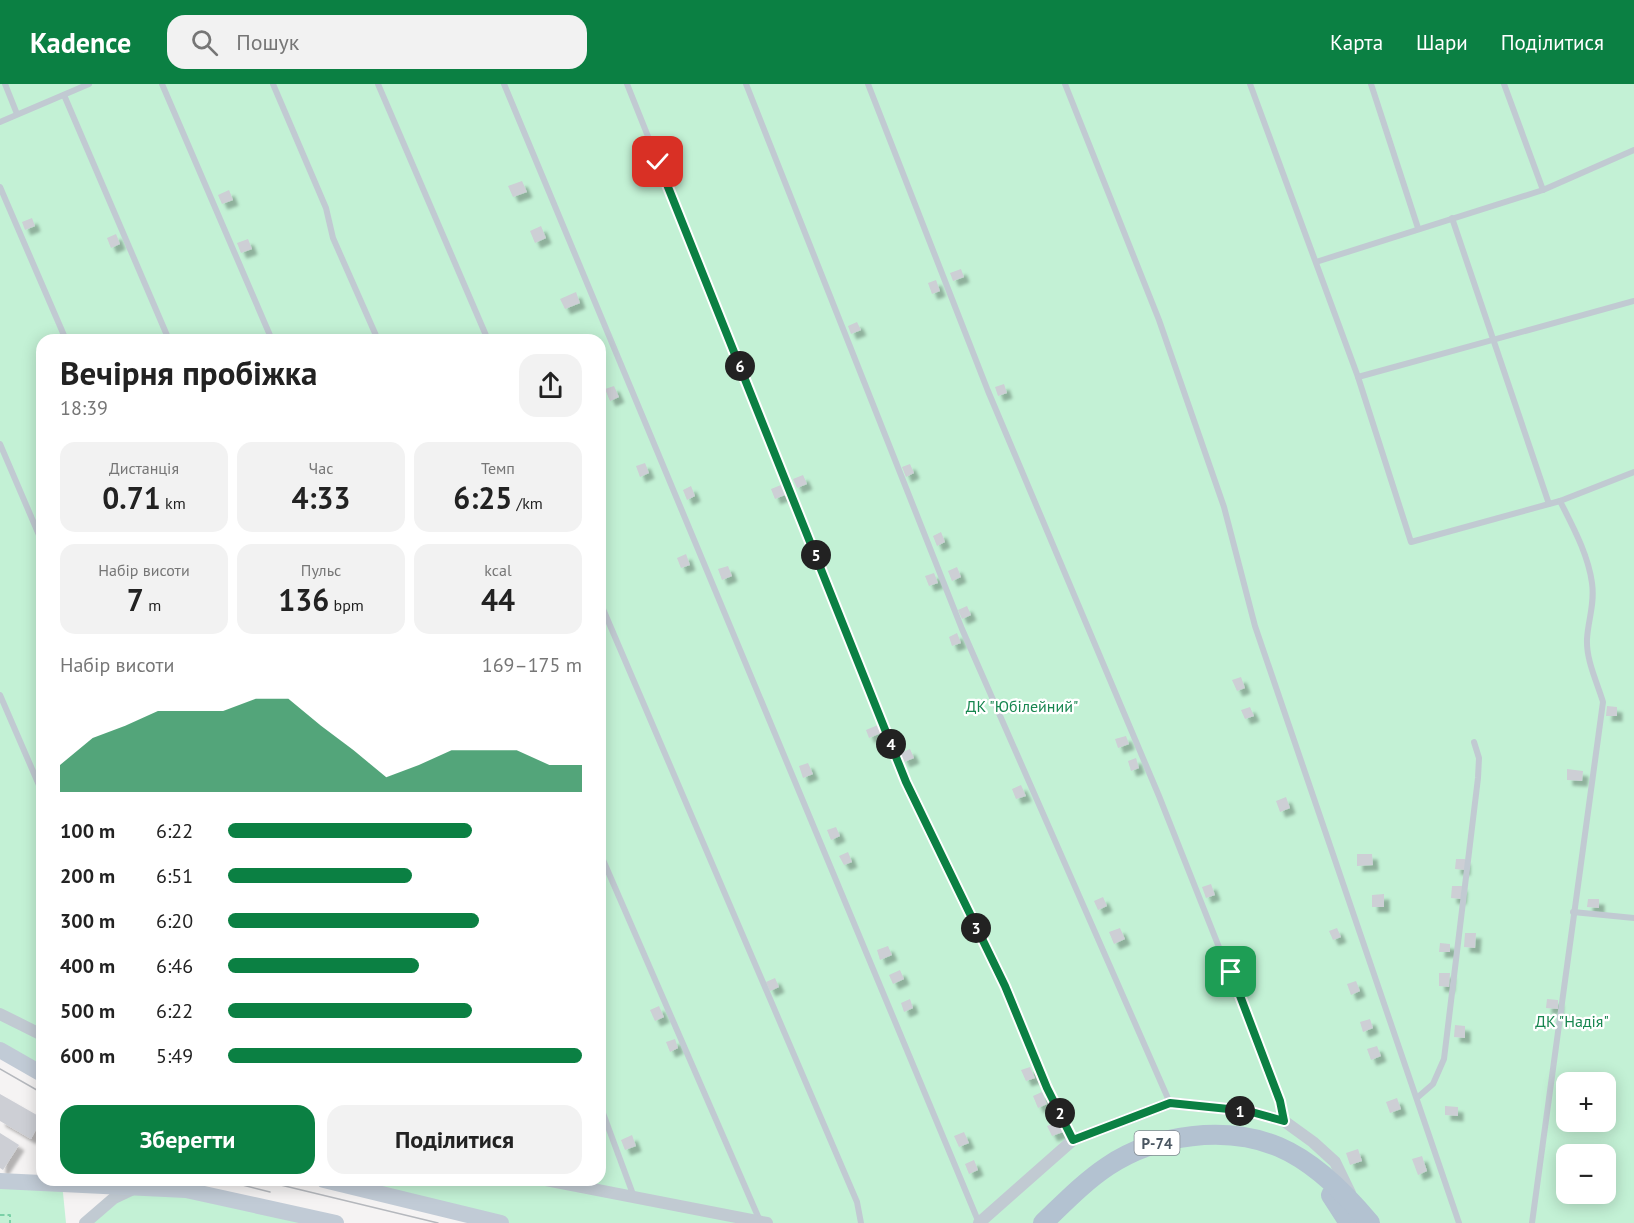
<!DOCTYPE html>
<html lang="uk">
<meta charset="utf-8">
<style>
body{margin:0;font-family:"PT Sans",sans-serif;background:#f2f2f2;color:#222;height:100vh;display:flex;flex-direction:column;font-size:22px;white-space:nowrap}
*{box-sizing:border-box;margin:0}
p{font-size:20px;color:#767676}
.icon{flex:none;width:33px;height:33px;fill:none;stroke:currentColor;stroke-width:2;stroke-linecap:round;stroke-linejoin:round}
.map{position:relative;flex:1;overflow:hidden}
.sheet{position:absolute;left:36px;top:250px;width:570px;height:852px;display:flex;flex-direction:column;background:#fff;border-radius:18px;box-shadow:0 3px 15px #0003}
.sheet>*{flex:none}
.tools{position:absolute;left:1556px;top:988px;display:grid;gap:12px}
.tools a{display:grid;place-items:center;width:60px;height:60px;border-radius:12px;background:#fff;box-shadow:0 3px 15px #0003;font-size:30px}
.pin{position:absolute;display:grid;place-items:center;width:51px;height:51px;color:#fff;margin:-26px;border-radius:12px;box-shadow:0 3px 9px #0006}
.km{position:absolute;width:30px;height:30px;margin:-15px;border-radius:50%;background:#222;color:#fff;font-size:16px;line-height:30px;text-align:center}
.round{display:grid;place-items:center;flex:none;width:63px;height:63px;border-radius:18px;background:#f2f2f2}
.head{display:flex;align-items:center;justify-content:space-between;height:102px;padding:0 24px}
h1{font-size:33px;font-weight:800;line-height:45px}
.figures{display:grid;grid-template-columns:repeat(3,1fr);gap:9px;height:102px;padding:6px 24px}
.figures div{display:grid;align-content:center;border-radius:15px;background:#f2f2f2;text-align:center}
.figures b{font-size:30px;font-weight:800}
.figures small{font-size:16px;font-weight:400}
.figures p{font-size:16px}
.chart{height:168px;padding:12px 24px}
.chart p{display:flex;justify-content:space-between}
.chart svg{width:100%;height:108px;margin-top:6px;fill:#0b8043;opacity:.7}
.cta{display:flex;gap:12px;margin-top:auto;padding:12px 24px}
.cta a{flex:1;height:69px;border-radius:18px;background:#0b8043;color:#fff;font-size:24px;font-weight:800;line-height:69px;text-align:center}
.cta a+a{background:#f2f2f2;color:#222}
ul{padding:0 24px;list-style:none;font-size:20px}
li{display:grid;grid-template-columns:96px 72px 1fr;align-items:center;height:45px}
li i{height:15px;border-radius:8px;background:#0b8043}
header{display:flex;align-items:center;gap:36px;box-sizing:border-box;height:84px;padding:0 30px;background:#0b8043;color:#fff}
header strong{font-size:28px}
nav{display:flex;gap:33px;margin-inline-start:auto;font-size:21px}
.search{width:420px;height:54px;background:#f2f2f2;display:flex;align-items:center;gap:15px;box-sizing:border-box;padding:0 21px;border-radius:18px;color:#767676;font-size:22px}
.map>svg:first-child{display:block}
.green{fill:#c3f1d5;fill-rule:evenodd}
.building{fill:#cdcfd5;filter:url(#shadow)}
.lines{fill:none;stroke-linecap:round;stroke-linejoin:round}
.path{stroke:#7ad0a6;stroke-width:2;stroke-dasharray:4.5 3;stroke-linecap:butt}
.lane{stroke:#c1cad2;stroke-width:6}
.street{stroke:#c1cad2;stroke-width:12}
.secondary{stroke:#c1cbd6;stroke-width:16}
.primary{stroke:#b3c2d1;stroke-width:20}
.tram{stroke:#b5b8bd;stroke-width:1.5}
.route-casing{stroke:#fff;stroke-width:12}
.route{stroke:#0b8043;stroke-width:8}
.labels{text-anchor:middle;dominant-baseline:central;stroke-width:4.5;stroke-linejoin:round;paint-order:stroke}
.shield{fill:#fff;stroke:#808990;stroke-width:1.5}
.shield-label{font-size:15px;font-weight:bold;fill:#4a5661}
.park-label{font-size:16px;fill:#17864f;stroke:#fff}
</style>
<header>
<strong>Kadence</strong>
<div class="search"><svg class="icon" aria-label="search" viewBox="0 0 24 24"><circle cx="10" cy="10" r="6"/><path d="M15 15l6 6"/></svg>Пошук</div>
<nav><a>Карта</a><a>Шари</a><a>Поділитися</a></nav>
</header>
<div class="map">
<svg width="1634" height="1139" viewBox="0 0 1634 1139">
<defs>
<filter id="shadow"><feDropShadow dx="5.5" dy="5.5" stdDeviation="1.5" flood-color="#0004"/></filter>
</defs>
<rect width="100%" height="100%" fill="#f5f3f3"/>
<g class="green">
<path d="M 0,0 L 1634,0 L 1634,1139 L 501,1139 L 324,1097 L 600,1096 L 600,256 L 42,256 L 42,990 L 0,966 ZM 1566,999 L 1605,999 L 1605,1038 L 1566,1038 ZM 1566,1071 L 1605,1071 L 1605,1110 L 1566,1110 Z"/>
<polygon points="0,1097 62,1099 66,1139 0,1139"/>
<polygon points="139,1102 338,1139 85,1139"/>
</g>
<g class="building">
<polygon points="522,97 527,108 513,113 508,102"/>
<polygon points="229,106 233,116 222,120 218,111"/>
<polygon points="32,134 35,142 25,146 22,138"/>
<polygon points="541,142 546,154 535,159 530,147"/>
<polygon points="116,150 120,160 111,164 107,154"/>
<polygon points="248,155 252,165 241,169 237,159"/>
<polygon points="961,185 964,193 953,197 950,189"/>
<polygon points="936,196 940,207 932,210 928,199"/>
<polygon points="576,208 580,219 565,225 560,215"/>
<polygon points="857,238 861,246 851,250 848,242"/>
<polygon points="1004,300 1007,309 998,312 995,303"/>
<polygon points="614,302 619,313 610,317 605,305"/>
<polygon points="645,379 649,389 640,393 636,382"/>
<polygon points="910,380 914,389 906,393 902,383"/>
<polygon points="803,391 807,400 797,404 793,395"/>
<polygon points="781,401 785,411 775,415 771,405"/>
<polygon points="691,402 695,412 687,416 683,406"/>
<polygon points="941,448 945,458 937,462 933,452"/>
<polygon points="686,470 690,481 681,484 677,474"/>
<polygon points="728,482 732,492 722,496 718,485"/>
<polygon points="957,483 961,493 952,497 948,487"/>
<polygon points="934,489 938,499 929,502 925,492"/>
<polygon points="967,522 971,531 962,535 958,526"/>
<polygon points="957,549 961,559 952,562 949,553"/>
<polygon points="1241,593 1245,604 1237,607 1232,596"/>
<polygon points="1607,622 1617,623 1617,632 1606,632"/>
<polygon points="1250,623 1254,632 1245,635 1241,626"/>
<polygon points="878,641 881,649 869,654 866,646"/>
<polygon points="1126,652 1129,660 1118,664 1115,655"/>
<polygon points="910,665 914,674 904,678 900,669"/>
<polygon points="1136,674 1139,684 1131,687 1128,677"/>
<polygon points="808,679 813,690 803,694 799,682"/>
<polygon points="1567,685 1583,687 1582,697 1567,696"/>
<polygon points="1021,701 1026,712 1016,715 1012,705"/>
<polygon points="1286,713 1290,724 1280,728 1276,717"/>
<polygon points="836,743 840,752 831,756 827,746"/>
<polygon points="848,768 852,778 844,781 839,772"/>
<polygon points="1357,770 1372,770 1373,781 1357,782"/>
<polygon points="1456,775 1465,775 1465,786 1455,785"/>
<polygon points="1211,800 1215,811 1206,814 1202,803"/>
<polygon points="1452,802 1462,802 1461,815 1451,814"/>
<polygon points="1384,810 1384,823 1372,823 1372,811"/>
<polygon points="1103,813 1107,822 1098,826 1094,817"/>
<polygon points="1588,815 1599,815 1599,824 1587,823"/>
<polygon points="1120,844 1125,855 1114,860 1109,848"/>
<polygon points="1337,844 1341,853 1333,856 1329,847"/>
<polygon points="1465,849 1476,849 1475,864 1464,863"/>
<polygon points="1440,859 1450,860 1450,868 1439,868"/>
<polygon points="888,862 892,871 880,876 877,866"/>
<polygon points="900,886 904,895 893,900 889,891"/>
<polygon points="1439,889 1450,889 1449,903 1439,902"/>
<polygon points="775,894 779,903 770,907 766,898"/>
<polygon points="1356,897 1360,907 1351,911 1347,900"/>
<polygon points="910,915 913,924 904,928 901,919"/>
<polygon points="1547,915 1558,916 1558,925 1546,924"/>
<polygon points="659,922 664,933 655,937 650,926"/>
<polygon points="1370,935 1373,944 1363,948 1360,938"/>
<polygon points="1455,941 1465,942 1465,954 1454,953"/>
<polygon points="675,955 678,964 670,968 666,958"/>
<polygon points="1377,962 1381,972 1371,976 1367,965"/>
<polygon points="1030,983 1035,994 1026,997 1021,986"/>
<polygon points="1042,1008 1047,1020 1038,1024 1033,1012"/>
<polygon points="0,1010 42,1034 31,1055 0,1037"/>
<polygon points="1397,1014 1401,1025 1390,1029 1386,1018"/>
<polygon points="1445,1022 1458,1023 1458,1032 1445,1031"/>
<polygon points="1058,1038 1063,1048 1052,1052 1047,1042"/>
<polygon points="964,1048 969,1059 959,1063 954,1052"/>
<polygon points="0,1049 19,1061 3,1086 0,1084"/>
<polygon points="632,1051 636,1062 625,1066 621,1056"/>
<polygon points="1358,1065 1362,1077 1350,1081 1346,1069"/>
<polygon points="1422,1072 1427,1087 1418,1091 1412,1075"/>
<polygon points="974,1076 978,1086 969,1090 965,1080"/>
</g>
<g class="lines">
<polyline class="path" points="0,1131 10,1131 10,1139"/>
<g class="lane">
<polyline points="5,0 17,30"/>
<polyline points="162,0 272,256"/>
<polyline points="273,0 326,124 333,154 378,256"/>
<polyline points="378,0 488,256"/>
<polyline points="504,0 979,1139"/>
<polyline points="627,0 906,697 1005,902 1047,1004 1073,1056"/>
<polyline points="746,0 962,545 1170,1019"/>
<polyline points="868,0 988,307 1159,712 1280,1017 1284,1036"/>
<polyline points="1065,0 1159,236 1224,423 1255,542 1459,1139"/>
<polyline points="1250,0 1358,293 1411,458 1560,417 1634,388"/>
<polyline points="1371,0 1418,144"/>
<polyline points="1504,0 1543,106"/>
<polyline points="64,11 169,256"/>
<polyline points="0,38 89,0"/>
<polyline points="0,103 66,256"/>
<polyline points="1452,134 1549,420"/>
<polyline points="1316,178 1543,106 1634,66"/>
<polyline points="1358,293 1634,217"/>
<polyline points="0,360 42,458"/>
<polyline points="600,518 857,1118 861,1139"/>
<polyline points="0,611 42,708"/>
<polyline points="600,769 760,1137"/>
<polyline points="1573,828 1634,834"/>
<polyline points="1418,1013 1433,1000 1444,975 1478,694 1479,674 1474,658"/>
<polyline points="600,1021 634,1113"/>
<path d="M 1532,1139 L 1603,618 C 1597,598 1586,576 1587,555 C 1588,536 1595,520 1592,499 C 1588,470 1573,443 1560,417"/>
</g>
<g class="street">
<polyline points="0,930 42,951"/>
<polyline points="546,1096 767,1139"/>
<polyline points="85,1139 114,1114 133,1105"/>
<polyline points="979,1139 1073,1056 1170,1019 1248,1027 1284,1037 1313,1058 1335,1078 1350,1109"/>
</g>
<g class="secondary">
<polyline points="0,966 42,990"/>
<polyline points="324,1096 501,1139"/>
<polyline points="0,1097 186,1106 336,1139"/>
</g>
<g class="primary">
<polyline points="1331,1111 1349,1139"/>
<path d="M 1043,1139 C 1064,1119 1084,1098 1108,1082 C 1156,1050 1226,1041 1279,1063 C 1314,1078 1346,1110 1370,1139"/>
</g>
<g class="tram">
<polyline points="0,985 42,1009"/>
<polyline points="223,1096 270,1108"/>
<polyline points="260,1096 438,1139"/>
</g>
</g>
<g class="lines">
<g class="route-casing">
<polyline id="route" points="658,78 906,698 1005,902 1047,1004 1073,1056 1170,1019 1248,1027 1284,1037 1280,1017 1231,888"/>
</g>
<use href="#route" class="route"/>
</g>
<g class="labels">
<rect class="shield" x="1134.5" y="1047" width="45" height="24" rx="4.5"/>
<g class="shield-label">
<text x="1157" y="1059">Р-74</text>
</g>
<g class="park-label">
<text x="1022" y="622">ДК "Юбілейний"</text>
<text x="1572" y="937">ДК "Надія"</text>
</g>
</g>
</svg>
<div class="tools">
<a>+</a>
<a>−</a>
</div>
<div class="pin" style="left:1231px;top:888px;background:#1e9e55"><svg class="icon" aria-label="arrive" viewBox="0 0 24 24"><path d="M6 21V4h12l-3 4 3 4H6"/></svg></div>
<div class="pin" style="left:658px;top:78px;background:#d93025"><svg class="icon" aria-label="check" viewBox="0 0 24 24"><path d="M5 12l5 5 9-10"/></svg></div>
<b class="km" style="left:1240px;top:1027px">1</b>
<b class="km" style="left:1060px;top:1029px">2</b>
<b class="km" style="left:976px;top:844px">3</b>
<b class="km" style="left:891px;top:660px">4</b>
<b class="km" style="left:816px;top:471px">5</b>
<b class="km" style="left:740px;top:282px">6</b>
<section class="sheet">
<div class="head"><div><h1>Вечірня пробіжка</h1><p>18:39</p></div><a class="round"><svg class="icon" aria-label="share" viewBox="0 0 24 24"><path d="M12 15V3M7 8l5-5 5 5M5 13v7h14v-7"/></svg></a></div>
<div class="figures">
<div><p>Дистанція</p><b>0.71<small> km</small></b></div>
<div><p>Час</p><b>4:33</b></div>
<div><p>Темп</p><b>6:25<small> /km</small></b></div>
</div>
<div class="figures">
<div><p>Набір висоти</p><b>7<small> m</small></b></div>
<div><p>Пульс</p><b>136<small> bpm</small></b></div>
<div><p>kcal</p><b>44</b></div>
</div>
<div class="chart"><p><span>Набір висоти</span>169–175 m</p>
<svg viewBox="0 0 160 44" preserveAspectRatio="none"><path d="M0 44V33L10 22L20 17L30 11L40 11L50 11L60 6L70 6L80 17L90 27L100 38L110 33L120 27L130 27L140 27L150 33L160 33V44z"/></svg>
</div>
<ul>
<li><b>100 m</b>6:22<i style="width:69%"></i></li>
<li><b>200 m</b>6:51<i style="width:52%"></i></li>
<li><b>300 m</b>6:20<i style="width:71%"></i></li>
<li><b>400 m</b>6:46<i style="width:54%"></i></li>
<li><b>500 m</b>6:22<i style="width:69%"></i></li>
<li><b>600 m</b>5:49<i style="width:100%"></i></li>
</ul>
<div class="cta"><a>Зберегти</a><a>Поділитися</a></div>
</section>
</div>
